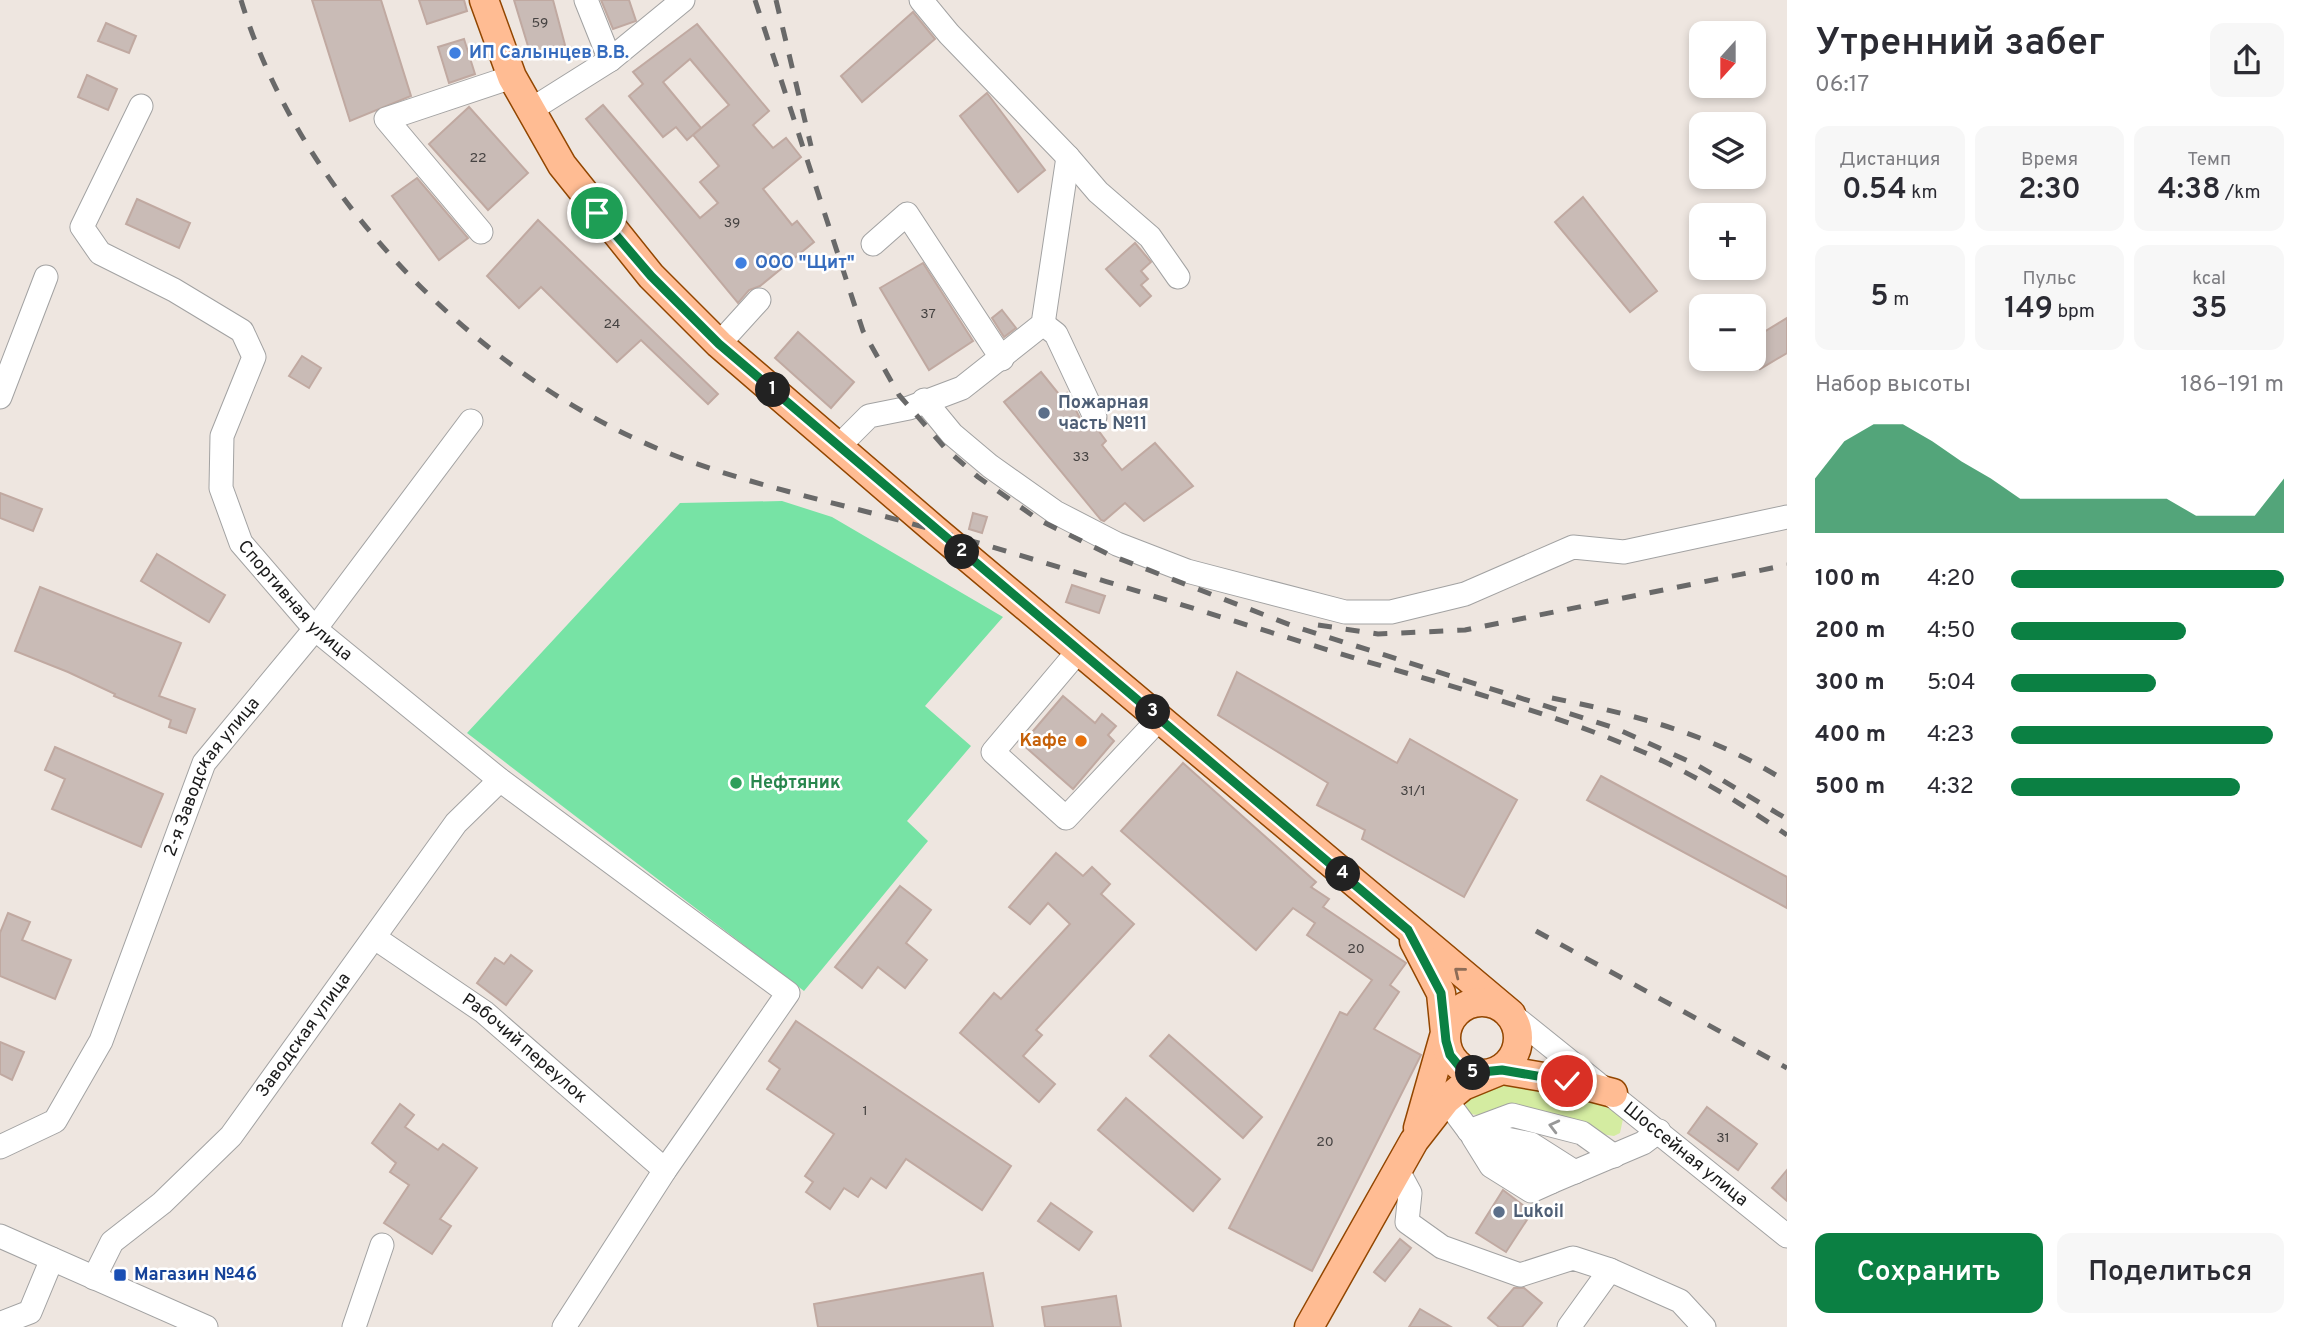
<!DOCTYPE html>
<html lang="ru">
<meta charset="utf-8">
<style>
body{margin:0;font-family:Overpass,sans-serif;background:#f7f7f7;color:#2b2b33;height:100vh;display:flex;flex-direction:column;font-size:26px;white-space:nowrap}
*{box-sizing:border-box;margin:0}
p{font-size:23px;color:#7c7c81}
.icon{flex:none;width:38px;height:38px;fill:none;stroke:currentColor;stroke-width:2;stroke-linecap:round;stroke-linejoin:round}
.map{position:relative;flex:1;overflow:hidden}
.sheet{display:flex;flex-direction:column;background:#fff;width:525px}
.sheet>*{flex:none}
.needle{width:46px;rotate:201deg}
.tools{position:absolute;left:1689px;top:21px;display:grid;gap:14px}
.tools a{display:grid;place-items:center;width:77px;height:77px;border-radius:14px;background:#fff;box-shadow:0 4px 10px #0003;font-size:35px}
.pin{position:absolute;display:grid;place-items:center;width:60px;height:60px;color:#fff;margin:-30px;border:4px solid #fff;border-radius:50%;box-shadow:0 2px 7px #0007}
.km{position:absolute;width:35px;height:35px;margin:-18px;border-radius:50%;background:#222;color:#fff;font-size:19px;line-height:35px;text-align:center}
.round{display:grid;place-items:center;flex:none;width:74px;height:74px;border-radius:14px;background:#f7f7f7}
.overview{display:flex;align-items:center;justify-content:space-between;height:119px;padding:0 28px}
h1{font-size:38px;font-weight:600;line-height:52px}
.metrics{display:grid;grid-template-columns:repeat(3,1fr);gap:10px;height:119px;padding:7px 28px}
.metrics div{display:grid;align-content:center;border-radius:14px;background:#f7f7f7;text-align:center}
.metrics b{font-size:30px;font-weight:600}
.metrics small{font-size:19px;font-weight:400}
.metrics p{font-size:19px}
.chart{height:196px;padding:14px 28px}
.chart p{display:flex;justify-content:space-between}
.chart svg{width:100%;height:126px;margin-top:7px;fill:#0b8043;opacity:.7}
.button{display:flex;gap:14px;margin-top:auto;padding:14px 28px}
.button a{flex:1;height:80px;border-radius:14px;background:#0b8043;color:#fff;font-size:28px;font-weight:600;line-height:80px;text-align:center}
.button a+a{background:#f7f7f7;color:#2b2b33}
ul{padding:0 28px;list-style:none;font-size:23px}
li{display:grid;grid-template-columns:112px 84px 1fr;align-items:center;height:52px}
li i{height:18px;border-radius:9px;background:#0b8043}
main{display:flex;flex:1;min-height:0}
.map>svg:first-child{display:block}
.grass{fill:#d4eca1}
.pitch{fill:#77e3a5}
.building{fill:#c9bbb6;stroke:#c0a9a1;stroke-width:2}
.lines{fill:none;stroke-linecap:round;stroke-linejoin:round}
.minor-casing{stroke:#a2a2a2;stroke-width:25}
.major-casing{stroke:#924600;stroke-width:31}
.minor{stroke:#fff;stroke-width:23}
.major{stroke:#ffbc93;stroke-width:28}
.rail{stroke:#696969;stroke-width:5;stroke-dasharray:14 14;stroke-linecap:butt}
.oneway{stroke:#8d6c57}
.oneway2{stroke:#989898}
.route-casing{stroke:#fff;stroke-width:14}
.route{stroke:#0b8043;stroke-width:9}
.shop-dot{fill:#3f7fe0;stroke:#fff;stroke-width:2.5}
.service-dot{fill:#5c6f8a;stroke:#fff;stroke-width:2.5}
.food-dot{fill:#e8710a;stroke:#fff;stroke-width:2.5}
.leisure-dot{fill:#2e9e5b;stroke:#fff;stroke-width:2.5}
.transit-dot{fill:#1a4fb4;stroke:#fff;stroke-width:2.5}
.labels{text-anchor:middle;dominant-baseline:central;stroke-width:5;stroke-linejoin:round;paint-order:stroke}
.number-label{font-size:14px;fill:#464342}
.shop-label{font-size:18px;font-weight:bold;fill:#366cbe;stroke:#fff;text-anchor:start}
.service-label{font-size:18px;font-weight:bold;fill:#4e5e75;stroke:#fff;text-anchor:start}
.street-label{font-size:18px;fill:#1b1b1b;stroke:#fff}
.food-label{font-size:18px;font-weight:bold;fill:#c56008;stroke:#fff;text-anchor:end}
.leisure-label{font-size:18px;font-weight:bold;fill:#27864d;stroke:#fff;text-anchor:start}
.transit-label{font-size:18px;font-weight:bold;fill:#164399;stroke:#fff;text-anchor:start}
</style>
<main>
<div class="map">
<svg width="1787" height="1327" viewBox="0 0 1787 1327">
<rect width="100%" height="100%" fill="#eee6e0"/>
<polygon class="grass" points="1497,1081 1599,1098 1623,1119 1620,1133 1614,1136 1471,1114 1465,1107 1469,1096"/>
<polygon class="pitch" points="782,501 832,517 1003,617 925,706 971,746 907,821 928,841 804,991 467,733 680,503"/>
<g class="building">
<polygon points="312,0 381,0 411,96 350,121"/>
<polygon points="419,0 464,0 467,11 427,24"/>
<polygon points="514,0 553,0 565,45 531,56"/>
<polygon points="601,0 629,0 636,21 613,29"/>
<polygon points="913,12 935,39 862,102 841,76"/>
<polygon points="106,23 136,36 129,53 98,41"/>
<polygon points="697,24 769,111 753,125 773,148 786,138 801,157 763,189 792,225 797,221 814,242 760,286 749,290 738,303 586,119 603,105 700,218 718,203 700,182 719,166 693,135 729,105 690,59 663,82 701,128 687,140 676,127 663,137 629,96 643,84 633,72"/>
<polygon points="464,39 475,74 449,83 438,47"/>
<polygon points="87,75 117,89 108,110 78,97"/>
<polygon points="987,93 1045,170 1018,192 960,116"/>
<polygon points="469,107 528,173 488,210 429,144"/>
<polygon points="417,178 468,238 439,260 392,196"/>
<polygon points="1583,197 1657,291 1630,312 1555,222"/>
<polygon points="137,199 190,223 179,248 126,224"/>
<polygon points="538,220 718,394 708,404 641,340 617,362 541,287 519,308 487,276"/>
<polygon points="1135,243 1151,262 1141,271 1148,279 1141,285 1151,296 1140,306 1106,269"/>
<polygon points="923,263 973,341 929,370 880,288"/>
<polygon points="1002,310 1016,328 1004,337 992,318"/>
<polygon points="1787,318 1787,353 1760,369 1754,358 1754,338"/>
<polygon points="798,332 854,382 831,408 775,358"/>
<polygon points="302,356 321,368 309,388 289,376"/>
<polygon points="1041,372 1062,398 1067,393 1083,424 1088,429 1098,430 1106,441 1102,445 1122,470 1155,443 1193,486 1144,521 1125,503 1104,521 1101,520 1004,402"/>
<polygon points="0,493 42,509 33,531 0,518"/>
<polygon points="973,513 987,517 982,533 969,529"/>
<polygon points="157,554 225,595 209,622 141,581"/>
<polygon points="1072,585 1105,596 1099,613 1066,602"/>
<polygon points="40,587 181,643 159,696 195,709 186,733 169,727 171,720 114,696 115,694 68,672 15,651"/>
<polygon points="1237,672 1397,763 1410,739 1517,800 1464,897 1362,839 1365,830 1317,805 1328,783 1218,715"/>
<polygon points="1063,696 1095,723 1102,714 1116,726 1108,735 1114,741 1073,789 1022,744"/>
<polygon points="55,747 163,794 141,847 52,809 65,779 45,770"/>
<polygon points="1183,763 1316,882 1311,887 1329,899 1323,907 1406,963 1390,985 1399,992 1374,1029 1421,1055 1312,1271 1229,1228 1340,1012 1347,1015 1372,980 1307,935 1315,923 1293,908 1256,950 1121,831"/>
<polygon points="1601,776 1787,877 1787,908 1587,800"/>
<polygon points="1056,853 1083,876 1092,867 1110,884 1101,894 1134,924 1036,1030 1042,1035 1023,1056 1055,1084 1039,1102 960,1033 994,993 1001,999 1070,924 1048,903 1030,924 1009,907"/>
<polygon points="900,886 931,910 906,943 927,960 905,988 878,967 862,988 835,967"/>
<polygon points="8,913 30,922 22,940 71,960 55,999 0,976 0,933"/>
<polygon points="511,955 532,971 506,1005 477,983 495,958 504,964"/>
<polygon points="796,1021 1011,1166 982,1210 906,1159 886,1188 871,1178 858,1197 844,1188 830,1209 806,1192 813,1182 805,1176 834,1134 767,1089 780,1069 769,1061"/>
<polygon points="1169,1035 1262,1117 1243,1138 1150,1056"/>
<polygon points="0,1042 24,1052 12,1080 0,1074"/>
<polygon points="1126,1098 1220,1179 1193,1211 1098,1130"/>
<polygon points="400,1104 414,1115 405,1127 438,1150 443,1144 477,1168 440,1219 451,1226 432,1254 384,1223 409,1185 390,1172 396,1163 372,1143"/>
<polygon points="1707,1107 1757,1144 1738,1170 1688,1133"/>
<polygon points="1787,1170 1787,1201 1772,1188"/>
<polygon points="1503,1190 1532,1212 1506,1252 1476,1233"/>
<polygon points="1051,1203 1092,1232 1079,1250 1038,1221"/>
<polygon points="1400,1239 1411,1248 1385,1281 1374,1272"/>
<polygon points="983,1273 993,1327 818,1327 814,1304"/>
<polygon points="1514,1288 1524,1288 1542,1303 1522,1327 1499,1327 1488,1318"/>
<polygon points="1116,1296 1121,1327 1045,1327 1042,1307"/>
<polygon points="1420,1309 1451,1327 1409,1327"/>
</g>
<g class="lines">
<g class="minor-casing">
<g id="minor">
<polyline points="586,0 610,60"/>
<polyline points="921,0 949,34 1068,157 1098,192 1150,237 1178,277"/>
<path id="s1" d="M 141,106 L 82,227 L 100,253 L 174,290 L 242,331 L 254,357 L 222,436 L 221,488 L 241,543 L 315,629 L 500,780 L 788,993 L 665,1170 L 564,1327"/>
<polyline points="529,111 610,60 683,0"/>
<polyline points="481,232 386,119 512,77"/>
<polyline points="873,244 907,214 1002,359"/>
<polyline points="1043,324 1056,334 1095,417"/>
<polyline points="719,344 759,300"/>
<polyline points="0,397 46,277"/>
<polyline points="924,400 952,434 990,466 1055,512 1117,544 1187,571 1345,612 1391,612 1465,594 1573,547 1624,552 1787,517"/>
<polyline points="839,446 869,416 909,408 962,388 1043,324 1068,157"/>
<polyline points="1080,649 993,752 1066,818 1160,718"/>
<path id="s2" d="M 375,938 L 484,1012 L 665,1170"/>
<path id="s3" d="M 1511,1014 L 1787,1236"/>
<polyline points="1446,1100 1469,1131 1551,1182 1643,1143 1659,1131"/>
<polyline points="1469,1131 1512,1115 1582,1133 1614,1156"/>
<polyline points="1482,1134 1531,1144 1575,1172"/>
<polyline points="1473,1137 1491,1166 1531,1191 1551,1182"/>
<path id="s4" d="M 0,1147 L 55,1121 L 101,1041 L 204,763 L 315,629 L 471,421"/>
<polyline points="1397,1169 1410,1193 1407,1222 1442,1247 1520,1275 1573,1258 1610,1270"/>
<polyline points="0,1236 206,1327"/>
<path id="s5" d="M 94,1278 L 112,1242 L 162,1203 L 231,1136 L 456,823 L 500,780"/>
<polyline points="0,1327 4,1322 30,1312 52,1259"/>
<polyline points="354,1327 382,1245"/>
<polyline points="1569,1327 1610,1270 1680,1301 1704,1327"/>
</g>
</g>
<g class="major-casing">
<g id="major">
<polyline points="484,0 512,77 562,165 651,276 719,344 935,530 1511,1014"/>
<polyline points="1414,941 1441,993 1445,1033 1418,1128"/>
<circle cx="1482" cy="1038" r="36"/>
<polyline points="1309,1327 1414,1141 1446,1100 1463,1086 1502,1070 1567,1081 1613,1093"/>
</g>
</g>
<use href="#minor" class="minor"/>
<use href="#major" class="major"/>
<g class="rail">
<path d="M 241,0 C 297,186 461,358 636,439 C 730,483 835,501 934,530 C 1069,569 1204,612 1338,653 C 1437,683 1540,708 1636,749 C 1689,771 1739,802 1787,835"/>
<polyline points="755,0 863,331 899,395 945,448 978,477 1039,520 1110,555 1293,626 1615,728 1697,765 1787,819"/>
<polyline points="776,0 811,146"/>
<polyline points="1318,625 1378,634 1465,630 1787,565"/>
<path d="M 1552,698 C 1637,715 1714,735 1787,782"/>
<polyline points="1536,931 1787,1068"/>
</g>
</g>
<defs><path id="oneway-chevron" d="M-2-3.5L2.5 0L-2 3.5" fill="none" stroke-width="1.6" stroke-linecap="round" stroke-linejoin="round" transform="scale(1.75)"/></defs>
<use class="oneway" href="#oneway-chevron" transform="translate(1459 972) rotate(-141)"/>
<use class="oneway2" href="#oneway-chevron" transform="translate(1554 1126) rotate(-166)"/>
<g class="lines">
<g class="route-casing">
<polyline id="route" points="597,213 651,276 719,344 1408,930 1441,993 1446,1041 1450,1055 1459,1066 1472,1073 1502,1070 1567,1081"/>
</g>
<use href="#route" class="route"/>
</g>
<g class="shop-dot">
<circle cx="455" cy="53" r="7"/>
<circle cx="741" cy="263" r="7"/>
</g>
<g class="service-dot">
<circle cx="1044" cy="413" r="7"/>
<circle cx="1499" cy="1212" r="7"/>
</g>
<circle class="food-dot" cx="1081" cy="741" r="7"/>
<circle class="leisure-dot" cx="736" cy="783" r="7"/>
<rect class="transit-dot" x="113" y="1268" width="14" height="14" rx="3.5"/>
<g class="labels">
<g class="number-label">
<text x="540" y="23">59</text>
<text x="478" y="158">22</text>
<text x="732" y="223">39</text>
<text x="928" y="314">37</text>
<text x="612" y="324">24</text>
<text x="1081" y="457">33</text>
<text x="1413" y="791">31/1</text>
<text x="1356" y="949">20</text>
<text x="865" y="1111">1</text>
<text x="1723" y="1138">31</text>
<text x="1325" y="1142">20</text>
</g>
<g class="shop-label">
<text x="469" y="53">ИП Салынцев В.В.</text>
<text x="755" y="263">ООО "Щит"</text>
</g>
<g class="service-label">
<text x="1058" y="403">Пожарная<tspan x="1058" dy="21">часть №11</tspan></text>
<text x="1513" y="1212">Lukoil</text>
</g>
<g class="street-label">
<text stroke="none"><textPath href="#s1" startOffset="632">Спортивная улица</textPath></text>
<text stroke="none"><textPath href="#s4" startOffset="441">2-я Заводская улица</textPath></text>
<text stroke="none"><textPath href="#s5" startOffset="324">Заводская улица</textPath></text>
<text stroke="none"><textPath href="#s2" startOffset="186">Рабочий переулок</textPath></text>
<text stroke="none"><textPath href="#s3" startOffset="224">Шоссейная улица</textPath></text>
</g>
<g class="food-label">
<text x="1067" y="741">Кафе</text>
</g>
<g class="leisure-label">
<text x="750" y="783">Нефтяник</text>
</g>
<g class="transit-label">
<text x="134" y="1275">Магазин №46</text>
</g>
</g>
</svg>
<div class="tools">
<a><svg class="needle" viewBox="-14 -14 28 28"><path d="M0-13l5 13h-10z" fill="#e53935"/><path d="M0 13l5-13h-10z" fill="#7c7c81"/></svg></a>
<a><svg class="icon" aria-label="layers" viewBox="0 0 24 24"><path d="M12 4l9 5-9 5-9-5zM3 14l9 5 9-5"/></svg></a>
<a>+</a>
<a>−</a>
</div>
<div class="pin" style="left:597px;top:213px;background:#1e9e55"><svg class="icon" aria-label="arrive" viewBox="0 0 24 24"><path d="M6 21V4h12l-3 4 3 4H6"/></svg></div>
<div class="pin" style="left:1567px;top:1081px;background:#d93025"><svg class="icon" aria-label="check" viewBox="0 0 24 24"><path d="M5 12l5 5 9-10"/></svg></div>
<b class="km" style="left:773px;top:390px">1</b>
<b class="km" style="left:962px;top:552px">2</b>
<b class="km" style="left:1153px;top:712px">3</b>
<b class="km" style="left:1343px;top:874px">4</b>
<b class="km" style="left:1473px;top:1073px">5</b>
</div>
<section class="sheet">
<div class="overview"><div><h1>Утренний забег</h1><p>06:17</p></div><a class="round"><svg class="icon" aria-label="share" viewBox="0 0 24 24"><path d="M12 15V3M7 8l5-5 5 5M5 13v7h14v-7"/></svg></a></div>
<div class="metrics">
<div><p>Дистанция</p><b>0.54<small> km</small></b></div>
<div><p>Время</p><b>2:30</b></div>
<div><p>Темп</p><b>4:38<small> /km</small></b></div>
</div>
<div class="metrics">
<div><b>5<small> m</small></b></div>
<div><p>Пульс</p><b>149<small> bpm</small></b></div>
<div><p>kcal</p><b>35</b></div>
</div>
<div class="chart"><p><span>Набор высоты</span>186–191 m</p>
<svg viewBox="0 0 160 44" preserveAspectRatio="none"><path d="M0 44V25L10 12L20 6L30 6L40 12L50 19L60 25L70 32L80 32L90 32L100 32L110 32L120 32L130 38L140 38L150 38L160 25V44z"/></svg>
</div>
<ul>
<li><b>100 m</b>4:20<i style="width:100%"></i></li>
<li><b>200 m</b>4:50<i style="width:64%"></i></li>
<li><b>300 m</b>5:04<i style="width:53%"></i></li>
<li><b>400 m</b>4:23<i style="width:96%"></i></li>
<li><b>500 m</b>4:32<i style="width:84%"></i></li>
</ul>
<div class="button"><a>Сохранить</a><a>Поделиться</a></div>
</section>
</main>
